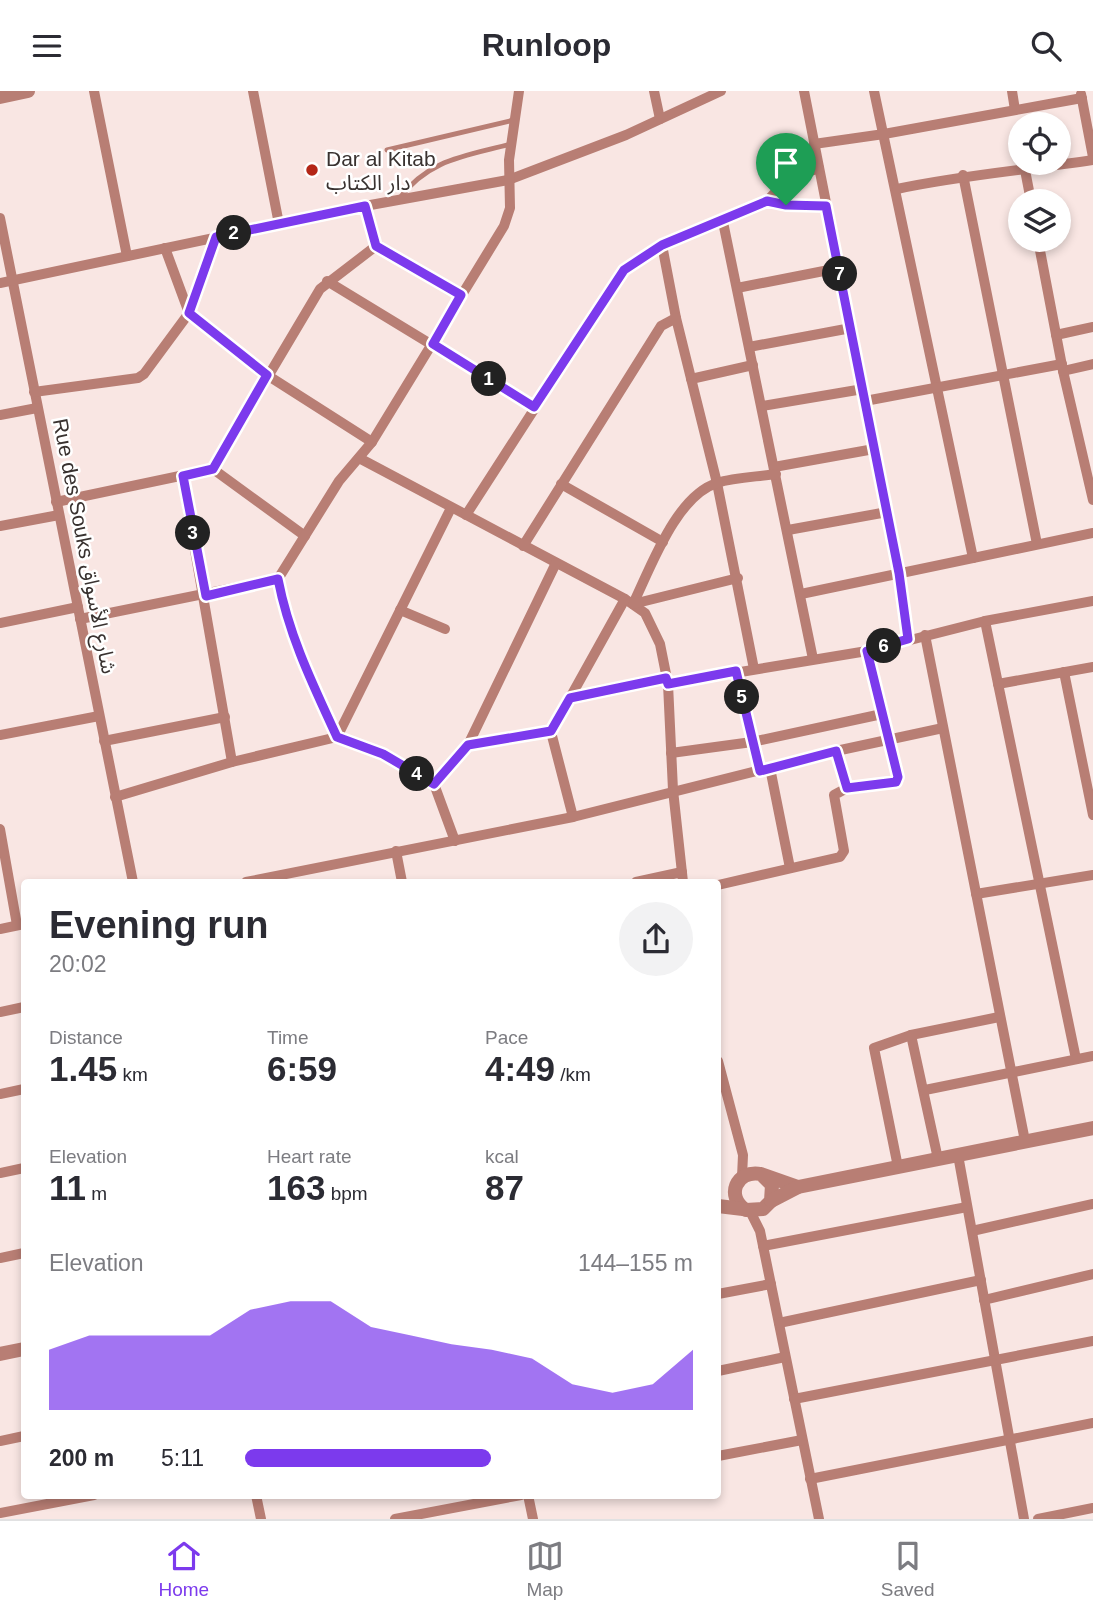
<!DOCTYPE html>
<meta charset="utf-8">
<style>
body{margin:0;font-family:Helvetica,"Noto Sans Arabic",sans-serif;background:#f2f2f3;color:#2b2b33;height:100vh;display:flex;flex-direction:column;font-size:26px;white-space:nowrap}
*{box-sizing:border-box;margin:0}
p{font-size:23px;color:#7c7c81}
.icon{flex:none;width:38px;height:38px;fill:none;stroke:currentColor;stroke-width:2;stroke-linecap:round;stroke-linejoin:round}
.map{position:relative;flex:1;overflow:hidden}
.sheet{position:absolute;left:21px;top:788px;width:700px;height:620px;display:flex;flex-direction:column;background:#fff;border-radius:7px;box-shadow:0 4px 10px #0003}
.sheet>*{flex:none}
.fabs{position:absolute;left:1008px;top:21px;display:grid;gap:14px}
.fabs a{display:grid;place-items:center;width:63px;height:63px;border-radius:50%;background:#fff;box-shadow:0 4px 10px #0003;font-size:35px}
.pin{position:absolute;display:grid;place-items:center;width:60px;height:60px;color:#fff;margin:-72px -30px;border-radius:50% 50% 50% 0;rotate:-45deg;box-shadow:0 0 7px #0007}
.pin .icon{rotate:45deg}
.km{position:absolute;width:35px;height:35px;margin:-18px;border-radius:50%;background:#222;color:#fff;font-size:19px;line-height:35px;text-align:center}
.round{display:grid;place-items:center;flex:none;width:74px;height:74px;border-radius:37px;background:#f2f2f3}
.overview{display:flex;align-items:center;justify-content:space-between;height:119px;padding:0 28px}
h1{font-size:38px;font-weight:700;line-height:52px}
.figures{display:grid;grid-template-columns:repeat(3,1fr);gap:10px;height:119px;padding:7px 28px}
.figures div{display:grid;align-content:center}
.figures b{font-size:35px;font-weight:700}
.figures small{font-size:19px;font-weight:400}
.figures p{font-size:19px}
.chart{height:196px;padding:14px 28px}
.chart p{display:flex;justify-content:space-between}
.chart svg{width:100%;height:126px;margin-top:7px;fill:#7c3aed;opacity:.7}
ul{padding:0 28px;list-style:none;font-size:23px}
li{display:grid;grid-template-columns:112px 84px 1fr;align-items:center;height:52px}
li i{height:18px;border-radius:9px;background:#7c3aed}
header{display:flex;justify-content:space-between;align-items:center;height:91px;padding:0 28px;background:#fff;font-size:32px;font-weight:700}
.dock{display:flex;justify-content:space-around;align-items:center;height:98px;border-top:2px solid #e1e1e2;background:#fff;font-size:19px;color:#7c7c81}
.dock a{display:grid;justify-items:center;gap:4px}
.dock .selected{color:#7c3aed}
.map>svg:first-child{display:block}
.lines{fill:none;stroke-linecap:round;stroke-linejoin:round}
.service{stroke:#b87e74;stroke-width:5}
.minor{stroke:#b87e74;stroke-width:10}
.tertiary{stroke:#b87e74;stroke-width:14}
.route-casing{stroke:#fff;stroke-width:14}
.route{stroke:#7c3aed;stroke-width:9}
.poi-dot{fill:#b42617;stroke:#fff;stroke-width:2.5}
.labels{text-anchor:middle;dominant-baseline:central;stroke-width:5;stroke-linejoin:round;paint-order:stroke}
.poi-label{font-size:21px;fill:#393230;stroke:#fff;text-anchor:start}
.street-label{font-size:21px;fill:#393230;stroke:#fff}
</style>
<header><svg class="icon" aria-label="menu" viewBox="0 0 24 24"><path d="M4 6h16M4 12h16M4 18h16"/></svg>Runloop<svg class="icon" aria-label="search" viewBox="0 0 24 24"><circle cx="10" cy="10" r="6"/><path d="M15 15l6 6"/></svg></header>
<div class="map">
<svg width="1093" height="1428" viewBox="0 0 1093 1428">
<rect width="100%" height="100%" fill="#f9e6e3"/>
<g class="lines">
<g class="service">
<polyline points="387,59 514,29"/>
<path d="M 399,108 C 428,68 466,65 511,53"/>
</g>
<g class="minor">
<polyline points="94,0 127,165"/>
<polyline points="253,0 279,133"/>
<polyline points="654,0 660,28"/>
<polyline points="804,0 899,482 908,548"/>
<polyline points="874,0 973,467"/>
<polyline points="1012,0 1015,19"/>
<polyline points="1081,3 1093,66"/>
<polyline points="814,53 884,43 1082,7"/>
<polyline points="1025,79 1031,110"/>
<polyline points="963,84 1037,453"/>
<path d="M 897,98 C 962,84 1027,79 1093,69"/>
<polyline points="767,110 787,114 826,115"/>
<polyline points="365,115 376,155 461,204"/>
<polyline points="0,127 133,791"/>
<polyline points="723,131 813,568"/>
<polyline points="1038,149 1063,280 1093,409"/>
<polyline points="662,154 676,227"/>
<polyline points="165,157 189,222 267,284 372,351"/>
<polyline points="327,190 534,316"/>
<polyline points="0,192 365,115 508,89 626,44 721,0"/>
<polyline points="737,197 839,177"/>
<polyline points="1056,244 1093,236"/>
<polyline points="749,256 851,237"/>
<polyline points="1063,280 1093,273"/>
<polyline points="691,288 753,274"/>
<polyline points="34,301 138,287 144,283 189,222 216,146"/>
<polyline points="865,310 1062,273"/>
<polyline points="762,315 863,298"/>
<polyline points="0,324 37,317"/>
<polyline points="359,367 625,508 645,522 660,553 668,593 673,699 683,791"/>
<polyline points="774,376 874,358"/>
<polyline points="213,378 305,445"/>
<polyline points="182,385 232,671"/>
<polyline points="561,393 663,451"/>
<polyline points="56,411 213,378 320,198 376,155"/>
<polyline points="466,424 624,179 662,154 767,110 788,88 819,77"/>
<polyline points="0,435 59,424"/>
<polyline points="788,439 887,421"/>
<polyline points="523,455 661,235 676,227 717,392 754,578"/>
<polyline points="801,503 1093,442"/>
<path d="M 633,513 C 651,476 676,405 717,392 C 735,386 757,386 776,383"/>
<polyline points="633,513 738,487"/>
<polyline points="400,519 445,538"/>
<polyline points="80,528 278,488"/>
<polyline points="985,530 1076,968"/>
<polyline points="0,532 78,516"/>
<polyline points="925,544 1025,1050"/>
<polyline points="736,580 760,679"/>
<polyline points="1064,581 1093,724"/>
<polyline points="668,593 867,560 985,530 1093,510"/>
<polyline points="998,593 1093,576"/>
<polyline points="570,607 666,587"/>
<polyline points="551,641 625,508"/>
<polyline points="0,644 99,625"/>
<path d="M 337,646 C 313,594 289,545 278,488 L 339,390 L 372,351 L 504,135 L 510,117 L 509,69 L 519,0"/>
<polyline points="337,646 451,417"/>
<polyline points="104,650 225,626"/>
<polyline points="468,654 551,641 573,726"/>
<polyline points="836,660 847,697"/>
<polyline points="671,662 752,651 882,623"/>
<polyline points="770,677 790,777"/>
<polyline points="434,693 468,654 556,472"/>
<polyline points="115,706 232,671 337,646 383,663 434,693 455,750"/>
<polyline points="0,738 17,834"/>
<polyline points="396,760 402,791"/>
<polyline points="246,791 573,726 836,660 943,637"/>
<polyline points="636,791 682,781"/>
<polyline points="718,794 840,766 844,760 834,704 847,697 896,691 898,686 867,560"/>
<polyline points="976,803 1093,784"/>
<polyline points="0,838 24,833"/>
<polyline points="0,921 24,916"/>
<polyline points="911,944 938,1068"/>
<polyline points="718,970 743,1064 742,1086"/>
<polyline points="925,999 1093,965"/>
<polyline points="0,1003 24,998"/>
<polyline points="958,1064 1024,1428"/>
<polyline points="898,1076 874,957 911,944 999,926"/>
<polyline points="0,1082 24,1077"/>
<polyline points="750,1120 760,1140 819,1428"/>
<polyline points="972,1140 1093,1113"/>
<polyline points="763,1155 967,1116"/>
<polyline points="0,1167 24,1162"/>
<polyline points="718,1203 771,1193"/>
<polyline points="984,1209 1093,1183"/>
<polyline points="779,1232 981,1189"/>
<polyline points="718,1280 785,1266"/>
<polyline points="794,1308 1093,1250"/>
<polyline points="0,1350 24,1345"/>
<polyline points="718,1365 802,1349"/>
<polyline points="810,1388 1093,1332"/>
<polyline points="256,1404 261,1428"/>
<polyline points="528,1404 533,1428"/>
<polyline points="0,1422 94,1404"/>
<polyline points="395,1428 521,1404"/>
<polyline points="1038,1428 1093,1417"/>
</g>
<g class="tertiary">
<polyline points="0,6 28,0"/>
<path d="M 761,1083 L 772,1094 L 771,1110 L 763,1118 L 746,1119 C 725,1106 736,1078 761,1083 L 798,1096"/>
<polyline points="771,1110 798,1096 1093,1037"/>
<polyline points="718,1115 743,1118"/>
<polyline points="0,1263 24,1258"/>
</g>
</g>
<g class="lines">
<g class="route-casing">
<path id="route" d="M 767,110 L 786,114 L 826,115 L 899,482 L 908,548 L 867,560 L 898,686 L 896,691 L 847,697 L 836,660 L 760,680 L 736,580 L 668,593 L 666,587 L 570,607 L 551,640 L 468,654 L 434,693 L 383,663 L 337,646 C 313,594 289,545 278,488 L 206,505 L 183,385 L 213,378 L 267,284 L 189,222 L 216,146 L 365,115 L 376,155 L 461,204 L 433,253 L 534,316 L 624,179 L 662,154 Z"/>
</g>
<use href="#route" class="route"/>
</g>
<circle class="poi-dot" cx="312" cy="79" r="7"/>
<g class="labels">
<g class="poi-label">
<text x="326" y="67">Dar al Kitab<tspan x="326" dy="24">دار الكتاب</tspan></text>
</g>
<g class="street-label">
<text transform="translate(85 455) rotate(79)">Rue des Souks شارع الأسواق</text>
</g>
</g>
</svg>
<div class="fabs">
<a><svg class="icon" aria-label="locate" viewBox="0 0 24 24"><circle cx="12" cy="12" r="6"/><path d="M12 2v4M12 18v4M2 12h4M18 12h4"/></svg></a>
<a><svg class="icon" aria-label="layers" viewBox="0 0 24 24"><path d="M12 4l9 5-9 5-9-5zM3 14l9 5 9-5"/></svg></a>
</div>
<div class="pin" style="left:786px;top:114px;background:#1e9e55"><svg class="icon" aria-label="arrive" viewBox="0 0 24 24"><path d="M6 21V4h12l-3 4 3 4H6"/></svg></div>
<b class="km" style="left:489px;top:288px">1</b>
<b class="km" style="left:234px;top:142px">2</b>
<b class="km" style="left:193px;top:442px">3</b>
<b class="km" style="left:417px;top:683px">4</b>
<b class="km" style="left:742px;top:606px">5</b>
<b class="km" style="left:884px;top:555px">6</b>
<b class="km" style="left:840px;top:183px">7</b>
<section class="sheet">
<div class="overview"><div><h1>Evening run</h1><p>20:02</p></div><a class="round"><svg class="icon" aria-label="share" viewBox="0 0 24 24"><path d="M12 15V3M7 8l5-5 5 5M5 13v7h14v-7"/></svg></a></div>
<div class="figures">
<div><p>Distance</p><b>1.45<small> km</small></b></div>
<div><p>Time</p><b>6:59</b></div>
<div><p>Pace</p><b>4:49<small> /km</small></b></div>
</div>
<div class="figures">
<div><p>Elevation</p><b>11<small> m</small></b></div>
<div><p>Heart rate</p><b>163<small> bpm</small></b></div>
<div><p>kcal</p><b>87</b></div>
</div>
<div class="chart"><p><span>Elevation</span>144–155 m</p>
<svg viewBox="0 0 160 44" preserveAspectRatio="none"><path d="M0 44V23L10 18L20 18L30 18L40 18L50 9L60 6L70 6L80 15L90 18L100 21L110 23L120 26L130 35L140 38L150 35L160 23V44z"/></svg>
</div>
<ul>
<li><b>200 m</b>5:11<i style="width:55%"></i></li>
</ul>
</section>
</div>
<nav class="dock">
<a class="selected"><svg class="icon" aria-label="home" viewBox="0 0 24 24"><path d="M3 11l9-7 9 7M6 9v11h12V9"/></svg>Home</a>
<a><svg class="icon" aria-label="map" viewBox="0 0 24 24"><path d="M3 6l6-2 6 2 6-2v14l-6 2-6-2-6 2zM9 4v14M15 6v14"/></svg>Map</a>
<a><svg class="icon" aria-label="saved" viewBox="0 0 24 24"><path d="M7 4h10v16l-5-4-5 4z"/></svg>Saved</a>
</nav>
